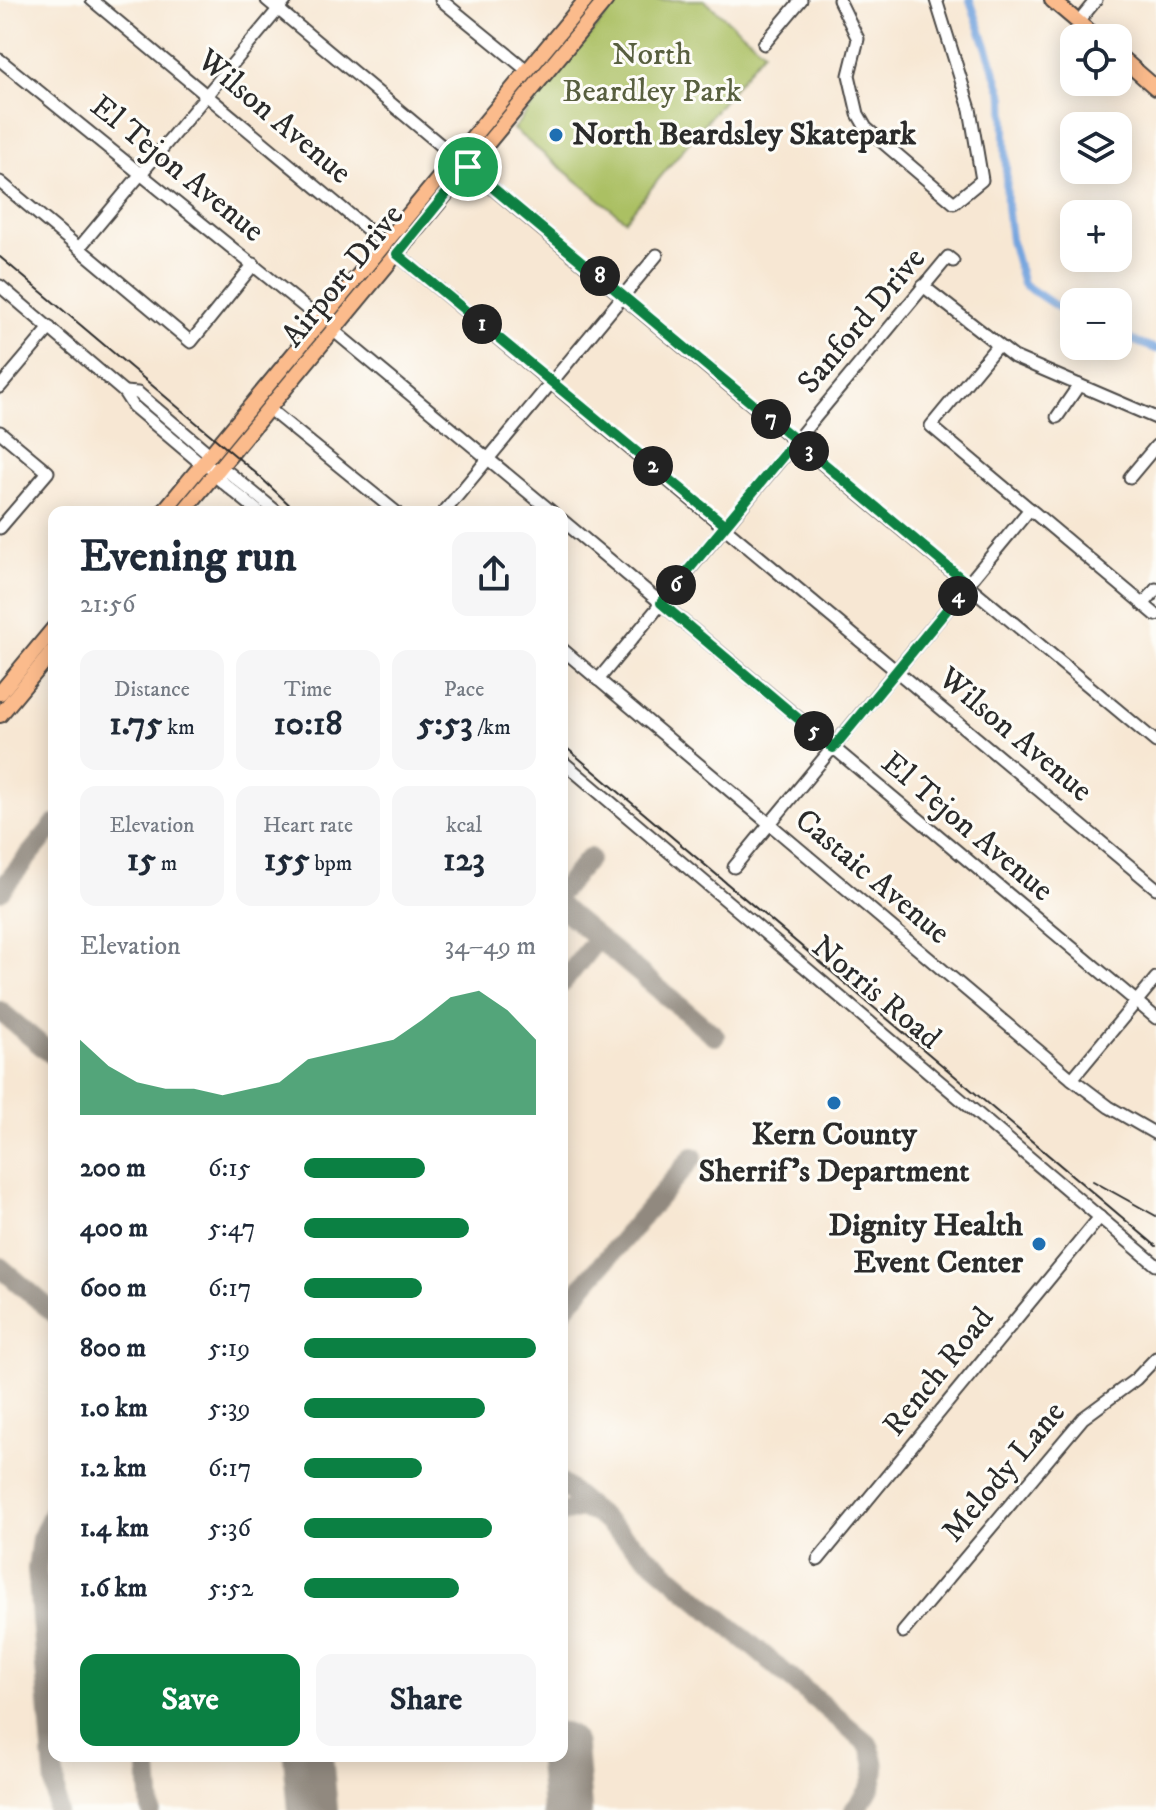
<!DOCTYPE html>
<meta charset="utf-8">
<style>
body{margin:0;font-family:"IM FELL DW Pica",serif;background:#f6f6f7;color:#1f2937;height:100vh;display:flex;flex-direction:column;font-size:30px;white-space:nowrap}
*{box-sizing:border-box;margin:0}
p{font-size:26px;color:#747a83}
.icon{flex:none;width:44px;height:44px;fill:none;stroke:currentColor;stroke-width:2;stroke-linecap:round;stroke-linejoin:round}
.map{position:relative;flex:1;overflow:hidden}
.panel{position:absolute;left:48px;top:506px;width:520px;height:1256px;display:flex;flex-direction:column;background:#fff;border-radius:16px;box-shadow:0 4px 20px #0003}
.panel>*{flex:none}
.buttons{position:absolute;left:1060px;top:24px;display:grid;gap:16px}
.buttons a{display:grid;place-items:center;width:72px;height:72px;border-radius:16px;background:#fff;box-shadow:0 4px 20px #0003;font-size:40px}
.pin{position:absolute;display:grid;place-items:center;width:68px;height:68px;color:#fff;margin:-34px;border:4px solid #fff;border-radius:50%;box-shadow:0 2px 8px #0007}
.km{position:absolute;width:40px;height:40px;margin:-20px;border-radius:50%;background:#222;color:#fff;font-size:22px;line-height:40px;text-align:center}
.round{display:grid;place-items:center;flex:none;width:84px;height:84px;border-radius:16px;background:#f6f6f7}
.head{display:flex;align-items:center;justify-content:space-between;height:136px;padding:0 32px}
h1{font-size:44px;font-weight:700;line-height:60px}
.stats{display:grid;grid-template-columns:repeat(3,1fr);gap:12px;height:136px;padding:8px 32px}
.stats div{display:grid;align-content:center;border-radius:16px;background:#f6f6f7;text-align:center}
.stats b{font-size:34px;font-weight:700}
.stats small{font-size:22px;font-weight:400}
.stats p{font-size:22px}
.chart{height:224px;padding:16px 32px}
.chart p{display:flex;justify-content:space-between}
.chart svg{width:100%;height:144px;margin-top:8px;fill:#0b8043;opacity:.7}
.primary-button{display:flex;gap:16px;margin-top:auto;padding:16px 32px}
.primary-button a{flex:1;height:92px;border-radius:16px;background:#0b8043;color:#fff;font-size:32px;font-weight:700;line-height:92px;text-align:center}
.primary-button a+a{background:#f6f6f7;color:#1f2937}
ul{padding:0 32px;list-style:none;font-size:26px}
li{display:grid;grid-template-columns:128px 96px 1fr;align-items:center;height:60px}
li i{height:20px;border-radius:10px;background:#0b8043}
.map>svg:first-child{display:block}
.green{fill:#abc064;stroke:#6b7648;stroke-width:2}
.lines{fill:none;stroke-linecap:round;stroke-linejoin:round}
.canal{stroke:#74a4de;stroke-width:8}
.taxiway{stroke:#91897f;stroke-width:20}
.runway{stroke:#91897f;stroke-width:50}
.minor-casing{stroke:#4a4744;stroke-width:15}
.major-casing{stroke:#4a4744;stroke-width:18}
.minor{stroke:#fff;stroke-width:11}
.major{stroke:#fbbb8c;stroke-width:14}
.rail{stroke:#2b2b2b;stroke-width:2}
.route-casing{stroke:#fff;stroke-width:16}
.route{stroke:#0b8043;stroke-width:10}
.poi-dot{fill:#1f6fb2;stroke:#fdfcf7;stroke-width:3}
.labels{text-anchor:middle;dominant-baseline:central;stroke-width:6;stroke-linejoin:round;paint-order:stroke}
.park-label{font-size:32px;fill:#585f3f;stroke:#fdfcf7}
.street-label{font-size:32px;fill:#2b2b2b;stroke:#fdfcf7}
.poi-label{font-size:32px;font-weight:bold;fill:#2b2b2b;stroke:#fdfcf7;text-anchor:start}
</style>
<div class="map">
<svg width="1156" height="1810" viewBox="0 0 1156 1810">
<rect width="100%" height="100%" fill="#fdfcf7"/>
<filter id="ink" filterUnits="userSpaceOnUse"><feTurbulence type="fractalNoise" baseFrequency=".0125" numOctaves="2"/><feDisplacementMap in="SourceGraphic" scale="16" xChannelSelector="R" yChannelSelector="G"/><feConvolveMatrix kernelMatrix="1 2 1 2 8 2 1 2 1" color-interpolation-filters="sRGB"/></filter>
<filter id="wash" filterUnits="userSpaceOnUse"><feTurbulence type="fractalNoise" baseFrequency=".006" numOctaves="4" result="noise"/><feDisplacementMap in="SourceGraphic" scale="32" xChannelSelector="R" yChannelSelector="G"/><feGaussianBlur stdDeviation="1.8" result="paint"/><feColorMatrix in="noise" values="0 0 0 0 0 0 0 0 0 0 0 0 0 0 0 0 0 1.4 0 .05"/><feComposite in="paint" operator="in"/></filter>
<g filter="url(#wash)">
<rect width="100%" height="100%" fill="#f7e7d3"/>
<polygon class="green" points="619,0 704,0 764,51 625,220 513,129"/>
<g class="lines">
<g class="canal">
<polyline points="970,0 1004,98 1007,205 1011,240 1023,284 1074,318"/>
<polyline points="1118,335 1156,349"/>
</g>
<g class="taxiway">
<polyline points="562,890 589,858"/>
<polyline points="0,891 54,825"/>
<polyline points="562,908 715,1036"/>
<polyline points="562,983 598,938"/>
<polyline points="0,1011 54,1056"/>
<polyline points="0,1267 54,1313"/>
<polyline points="562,1311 693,1157"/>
<path d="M 562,1484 L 868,1744 C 882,1771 873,1789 854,1810"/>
<polyline points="54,1511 41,1539 37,1569 57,1810"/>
<polyline points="562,1513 581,1508 596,1513"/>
<polyline points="147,1756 151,1810"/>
</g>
<g class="runway">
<polyline points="562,1747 567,1810"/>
<polyline points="308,1756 313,1810"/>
</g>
</g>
</g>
<g filter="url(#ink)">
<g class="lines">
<g class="minor-casing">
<g id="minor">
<polyline points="92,0 385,244"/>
<polyline points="267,0 1156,742"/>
<polyline points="441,0 528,71"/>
<polyline points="839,0 858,39 849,75 858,114 866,128 954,203 982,180 970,109 936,0"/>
<polyline points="1078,22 1096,0"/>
<polyline points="764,44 801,0"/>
<polyline points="0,60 322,321"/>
<polyline points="0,182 191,342 254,264"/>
<polyline points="79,248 286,0"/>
<polyline points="397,254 1156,888"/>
<polyline points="0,286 124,392 133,406 197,460 217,471 220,480 259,512"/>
<polyline points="923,286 1014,357 1156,418"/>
<polyline points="334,331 552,512"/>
<polyline points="997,346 931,426 1156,615"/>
<polyline points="0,387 50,328"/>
<polyline points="124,392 138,393 207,452 207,462"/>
<polyline points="269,409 396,512"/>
<polyline points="1057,417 1079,385"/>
<polyline points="0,432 48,472 0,528"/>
<polyline points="217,471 228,472 277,512"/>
<polyline points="1130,477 1156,446"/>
<polyline points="444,512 657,255"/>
<polyline points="562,520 1156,1018"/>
<polyline points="1143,605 1156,589"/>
<polyline points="562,649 1072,1079 1109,1107 1156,1134"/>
<polyline points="598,680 948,257 953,261"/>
<polyline points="562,761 1156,1265"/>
<polyline points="734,867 1030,509"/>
<polyline points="1072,1079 1156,978"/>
<polyline points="818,1560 1100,1217"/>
<polyline points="903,1632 1083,1418 1136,1379 1156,1358"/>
</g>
</g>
<g class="major-casing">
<g id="major">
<polyline points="1052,0 1097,38"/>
<polyline points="1118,55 1156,88"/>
<polyline points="163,512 586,0"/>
<polyline points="183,512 606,0"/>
<polyline points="0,693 54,628"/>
<polyline points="0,715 54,650"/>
</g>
</g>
<use href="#minor" class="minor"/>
<use href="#major" class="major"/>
<g class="rail">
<polyline points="0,257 257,474 297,512"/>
<polyline points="562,744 1156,1246"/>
<polyline points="1093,1181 1156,1216"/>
</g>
</g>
</g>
<g class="lines" filter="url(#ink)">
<g class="route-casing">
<polyline id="route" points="468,167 397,254 725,525 796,440 968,584 833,748 661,603 796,440 468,167"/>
</g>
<use href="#route" class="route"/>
</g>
<g class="poi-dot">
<circle cx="556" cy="135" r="8"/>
<circle cx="834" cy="1103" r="8"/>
<circle cx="1039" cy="1244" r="8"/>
</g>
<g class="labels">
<g class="park-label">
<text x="652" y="55">North<tspan x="652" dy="37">Beardley Park</tspan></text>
</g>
<g class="street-label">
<text transform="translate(274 117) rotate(40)">Wilson Avenue</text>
<text transform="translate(177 169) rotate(39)">El Tejon Avenue</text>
<text transform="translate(343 276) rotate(-51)">Airport Drive</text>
<text transform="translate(862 321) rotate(-50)">Sanford Drive</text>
<text transform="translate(1015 735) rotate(40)">Wilson Avenue</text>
<text transform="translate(967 827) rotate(40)">El Tejon Avenue</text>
<text transform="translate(872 877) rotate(40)">Castaic Avenue</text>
<text transform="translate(876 993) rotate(40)">Norris Road</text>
<text transform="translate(939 1372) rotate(-51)">Rench Road</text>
<text transform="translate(1004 1472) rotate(-50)">Melody Lane</text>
</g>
<g class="poi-label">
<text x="572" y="135">North Beardsley Skatepark</text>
<text x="834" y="1135" text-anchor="middle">Kern County<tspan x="834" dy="37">Sherrif's Department</tspan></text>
<text x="1023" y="1226" text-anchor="end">Dignity Health<tspan x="1023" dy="37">Event Center</tspan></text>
</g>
</g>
</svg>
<div class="buttons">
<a><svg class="icon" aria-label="locate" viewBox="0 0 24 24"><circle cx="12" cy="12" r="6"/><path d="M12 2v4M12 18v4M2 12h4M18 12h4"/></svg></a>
<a><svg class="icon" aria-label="layers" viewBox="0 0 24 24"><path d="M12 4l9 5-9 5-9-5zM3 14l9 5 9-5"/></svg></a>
<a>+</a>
<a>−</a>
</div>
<div class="pin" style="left:468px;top:167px;background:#1e9e55"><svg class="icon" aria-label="arrive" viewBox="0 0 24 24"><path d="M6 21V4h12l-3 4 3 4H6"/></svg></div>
<b class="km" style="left:482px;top:324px">1</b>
<b class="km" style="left:653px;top:466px">2</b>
<b class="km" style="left:809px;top:451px">3</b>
<b class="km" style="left:958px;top:596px">4</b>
<b class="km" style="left:814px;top:731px">5</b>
<b class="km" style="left:676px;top:585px">6</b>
<b class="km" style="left:771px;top:419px">7</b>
<b class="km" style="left:600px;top:276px">8</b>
<section class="panel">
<div class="head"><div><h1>Evening run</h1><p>21:56</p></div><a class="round"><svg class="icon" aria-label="share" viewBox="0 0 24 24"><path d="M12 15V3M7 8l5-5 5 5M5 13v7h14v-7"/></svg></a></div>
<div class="stats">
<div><p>Distance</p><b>1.75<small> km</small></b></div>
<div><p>Time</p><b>10:18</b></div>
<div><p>Pace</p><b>5:53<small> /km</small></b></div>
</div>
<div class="stats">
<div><p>Elevation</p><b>15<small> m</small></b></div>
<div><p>Heart rate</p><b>155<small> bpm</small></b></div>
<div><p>kcal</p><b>123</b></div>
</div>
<div class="chart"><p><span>Elevation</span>34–49 m</p>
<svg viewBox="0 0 160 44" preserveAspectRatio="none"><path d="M0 44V21L10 29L20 34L30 36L40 36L50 38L60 36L70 34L80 27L90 25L100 23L110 21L120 15L130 8L140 6L150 12L160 21V44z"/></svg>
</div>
<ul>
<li><b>200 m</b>6:15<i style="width:52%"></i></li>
<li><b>400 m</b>5:47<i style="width:71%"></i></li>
<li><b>600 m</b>6:17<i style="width:51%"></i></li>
<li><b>800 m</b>5:19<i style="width:100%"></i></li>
<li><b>1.0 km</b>5:39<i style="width:78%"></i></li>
<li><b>1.2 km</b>6:17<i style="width:51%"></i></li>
<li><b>1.4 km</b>5:36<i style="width:81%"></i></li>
<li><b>1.6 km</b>5:52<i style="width:67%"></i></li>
</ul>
<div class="primary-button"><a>Save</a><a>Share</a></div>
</section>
</div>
